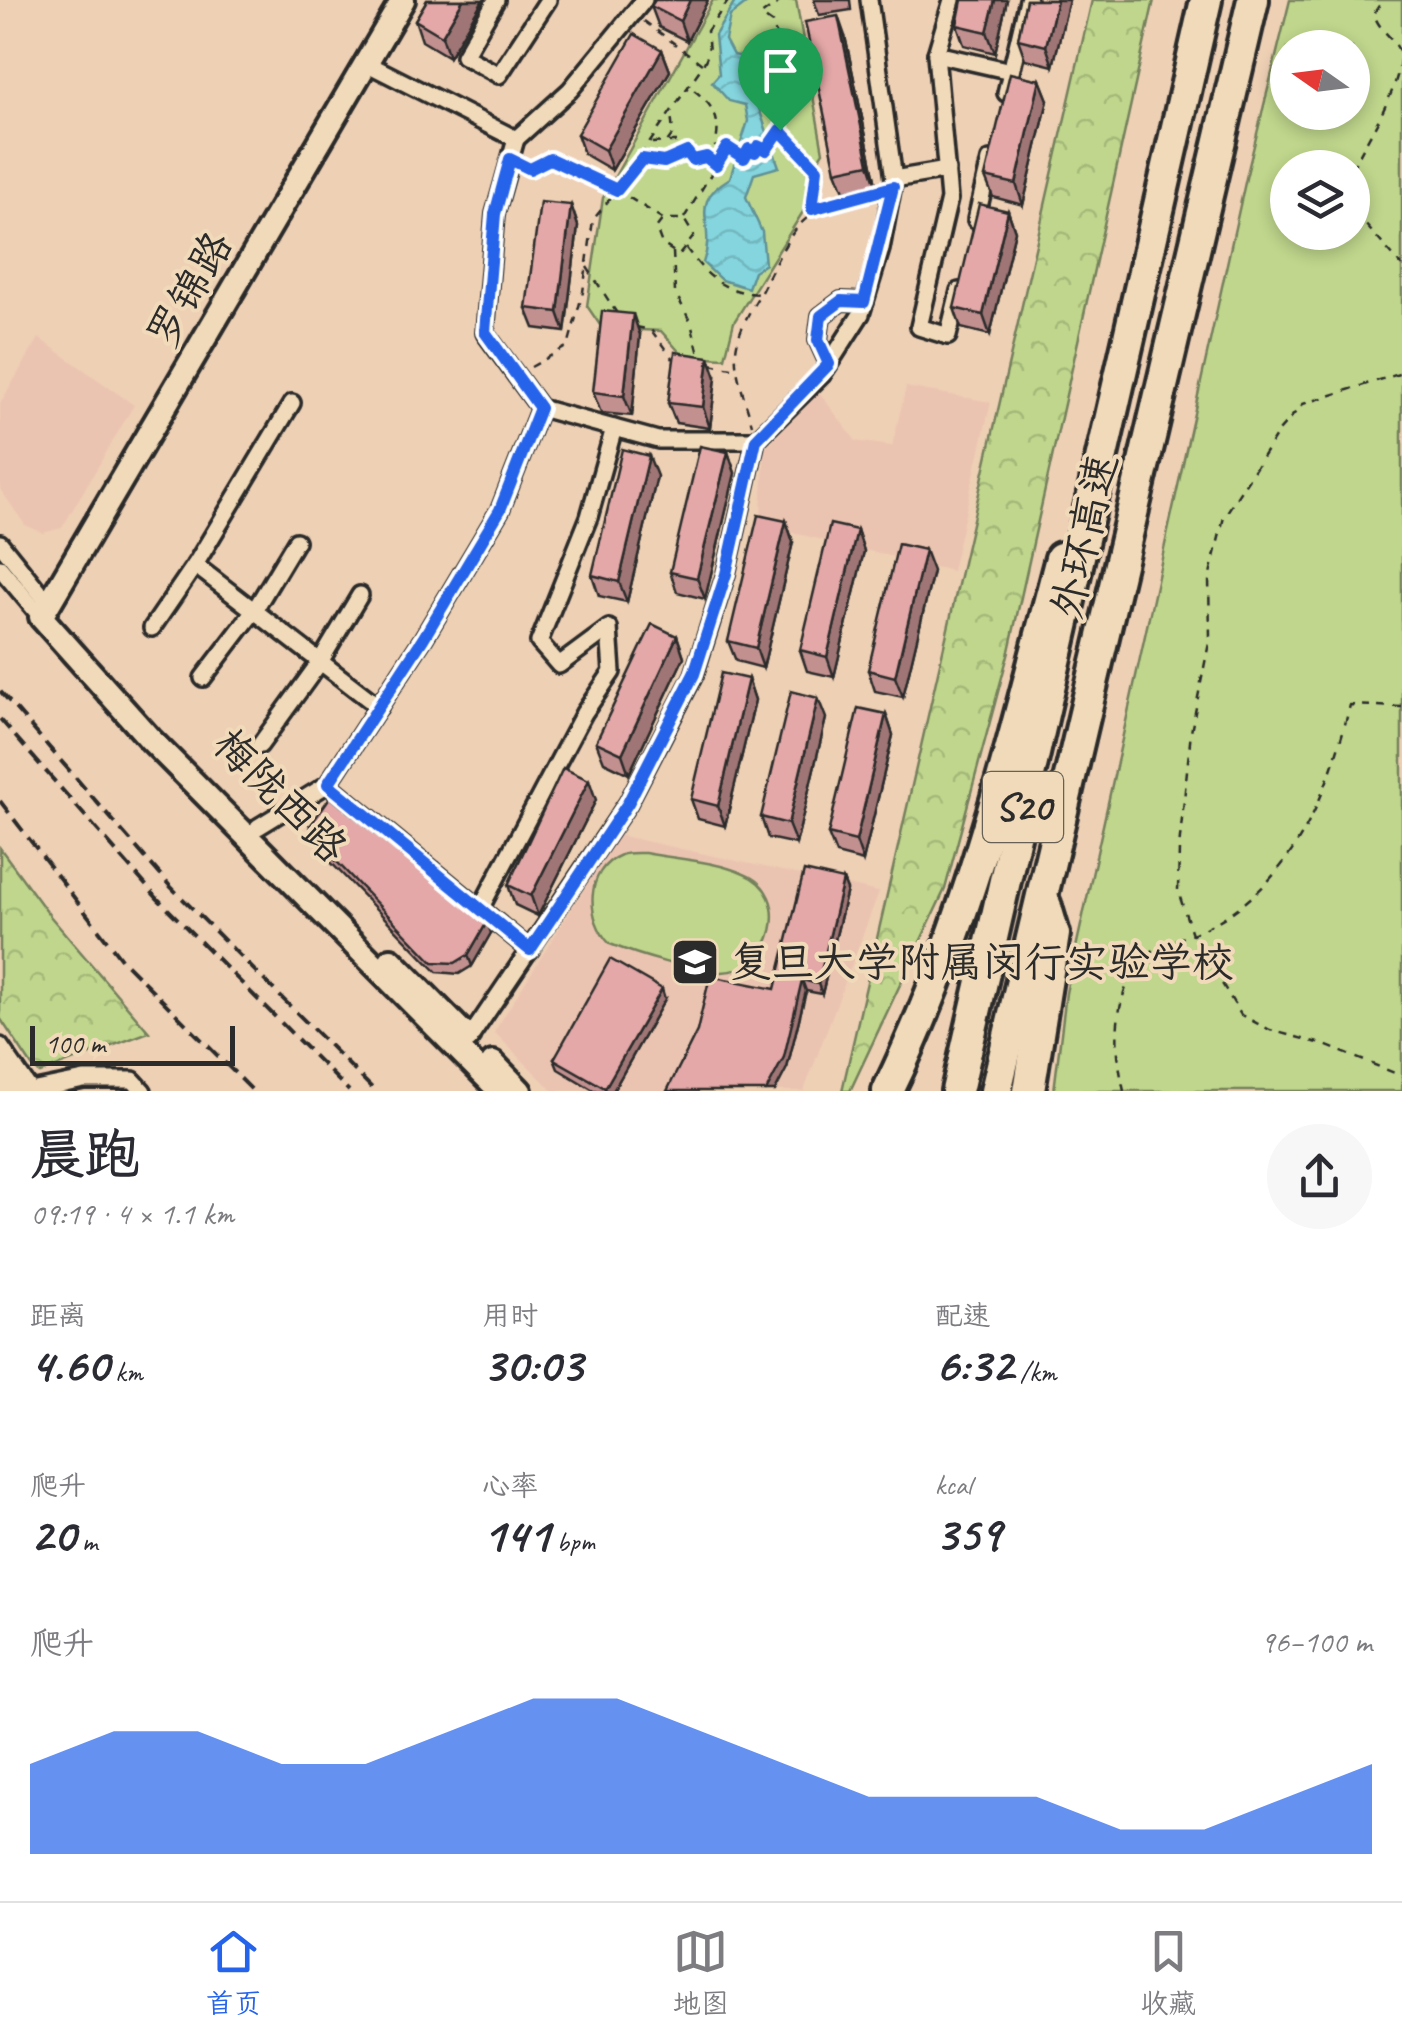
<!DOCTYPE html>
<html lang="zh">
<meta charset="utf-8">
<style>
body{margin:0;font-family:Caveat,"LXGW WenKai TC",sans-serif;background:#f7f7f7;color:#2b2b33;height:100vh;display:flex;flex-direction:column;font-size:38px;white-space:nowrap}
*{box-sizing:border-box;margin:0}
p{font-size:32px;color:#7c7c81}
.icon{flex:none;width:55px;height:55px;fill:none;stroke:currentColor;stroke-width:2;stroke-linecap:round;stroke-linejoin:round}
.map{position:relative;height:1091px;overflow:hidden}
.panel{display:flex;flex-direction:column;background:#fff;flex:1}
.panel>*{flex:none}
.needle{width:65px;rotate:284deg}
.tools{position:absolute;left:1270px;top:30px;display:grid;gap:20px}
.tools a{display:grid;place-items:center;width:100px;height:100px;border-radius:50%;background:#fff;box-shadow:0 5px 15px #0003;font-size:50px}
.scale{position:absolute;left:30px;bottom:25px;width:205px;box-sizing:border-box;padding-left:10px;border:5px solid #2b2b2b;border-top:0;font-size:28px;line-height:35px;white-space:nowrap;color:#2b2b2b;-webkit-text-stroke:8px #f1dab9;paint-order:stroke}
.pin{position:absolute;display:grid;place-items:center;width:85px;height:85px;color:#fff;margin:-102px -42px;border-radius:50% 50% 50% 0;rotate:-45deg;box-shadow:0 0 10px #0007}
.pin .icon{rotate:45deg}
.round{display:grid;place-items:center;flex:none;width:105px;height:105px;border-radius:52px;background:#f7f7f7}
.headline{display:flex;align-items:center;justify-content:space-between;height:170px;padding:0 30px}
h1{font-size:55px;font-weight:700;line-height:75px}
.figures{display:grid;grid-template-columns:repeat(3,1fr);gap:15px;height:170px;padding:10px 30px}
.figures div{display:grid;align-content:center}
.figures b{font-size:50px;font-weight:700}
.figures small{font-size:28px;font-weight:400}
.figures p{font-size:28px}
.chart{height:280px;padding:20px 30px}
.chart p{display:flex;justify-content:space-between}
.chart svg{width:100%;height:180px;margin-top:10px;fill:#2563eb;opacity:.7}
.tab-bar{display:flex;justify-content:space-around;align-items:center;height:140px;border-top:2px solid #e1e1e2;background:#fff;font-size:28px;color:#7c7c81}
.tab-bar a{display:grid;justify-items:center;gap:5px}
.tab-bar .active{color:#2563eb}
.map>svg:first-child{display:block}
.built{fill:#ebc4b1}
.forest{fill:url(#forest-crowns);stroke:#75805c;stroke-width:2.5}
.park{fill:#bfd68c;stroke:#75805c;stroke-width:2.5;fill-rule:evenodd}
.water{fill:url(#water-waves);stroke:#609196;stroke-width:2.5}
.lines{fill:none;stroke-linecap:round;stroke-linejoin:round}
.street-casing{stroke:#2b2b2b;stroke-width:22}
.secondary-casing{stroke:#2b2b2b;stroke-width:30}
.highway-casing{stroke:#2b2b2b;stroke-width:38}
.path{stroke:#2b2b2b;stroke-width:2.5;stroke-dasharray:8 8;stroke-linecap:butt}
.street{stroke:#f1dab9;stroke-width:15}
.secondary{stroke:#f1dab9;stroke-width:22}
.highway{stroke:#f1dab9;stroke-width:30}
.rail{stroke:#2b2b2b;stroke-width:4;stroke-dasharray:15 8;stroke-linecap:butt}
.wall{fill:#c39090;stroke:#2b2b2b;stroke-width:2.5}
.shaded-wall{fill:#9f7675;stroke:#2b2b2b;stroke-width:2.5}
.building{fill:#e3a8a7;stroke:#2b2b2b;stroke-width:2.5}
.route-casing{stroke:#fff;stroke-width:20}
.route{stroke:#2563eb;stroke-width:12}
.labels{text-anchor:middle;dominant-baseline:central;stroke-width:8;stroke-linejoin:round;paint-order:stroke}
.shield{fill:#f1dab9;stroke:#666056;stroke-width:2.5}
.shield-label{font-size:40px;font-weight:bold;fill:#2b2b2b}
.street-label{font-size:42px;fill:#2b2b2b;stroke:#f1dab9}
.poi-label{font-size:42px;fill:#2b2b2b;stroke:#f1dab9;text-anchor:start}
</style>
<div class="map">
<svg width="1402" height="1091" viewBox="0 0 1402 1091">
<defs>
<pattern id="forest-crowns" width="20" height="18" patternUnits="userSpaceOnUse" patternTransform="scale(2.5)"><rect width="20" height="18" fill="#bfd68c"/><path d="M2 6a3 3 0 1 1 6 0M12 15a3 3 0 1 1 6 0" fill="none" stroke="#a4b879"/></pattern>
<pattern id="water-waves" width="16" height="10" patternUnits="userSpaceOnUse" patternTransform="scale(2.5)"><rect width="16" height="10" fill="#84d5de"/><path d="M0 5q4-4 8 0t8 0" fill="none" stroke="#72b7bf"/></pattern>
</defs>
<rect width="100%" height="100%" fill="#eed0b5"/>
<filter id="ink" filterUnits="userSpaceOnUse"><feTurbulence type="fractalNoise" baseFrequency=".01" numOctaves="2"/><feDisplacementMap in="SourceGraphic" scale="20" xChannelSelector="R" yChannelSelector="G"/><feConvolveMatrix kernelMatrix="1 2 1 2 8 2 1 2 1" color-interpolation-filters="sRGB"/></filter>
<g filter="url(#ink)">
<g class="built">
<polygon points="39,338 134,405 62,528 43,533 25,525 0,489 0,403"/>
<polygon points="906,387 991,402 952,571 760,525 765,448 819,392 856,441 892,446"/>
<polygon points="618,835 879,892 804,1091 553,1091 494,1032"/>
</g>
<g class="forest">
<polygon points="1092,0 1154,0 1009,651 945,889 850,1091 842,1091"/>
<polygon points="0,848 50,916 149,1032 40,1073 34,1069 0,1018"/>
</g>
<g class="park">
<polygon points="713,0 796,0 823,152 810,172 806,207 734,322 725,358 683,356 661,331 602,328 587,306 603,198"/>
<path d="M 1290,0 L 1402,0 L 1402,1091 L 1054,1091 L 1066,993 L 1246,178 ZM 1288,48 L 1352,48 L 1352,112 L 1288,112 ZM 1288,168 L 1352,168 L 1352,232 L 1288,232 Z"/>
<path d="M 645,853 C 677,859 715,861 744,874 C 794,894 774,971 722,972 C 695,973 635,954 610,944 C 586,920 584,870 621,855 C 627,852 639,853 645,853 Z"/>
</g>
<path class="water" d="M 736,0 L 751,0 L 730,16 L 725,40 L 733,55 L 753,58 L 752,88 L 779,167 L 754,174 L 746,197 L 762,232 L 765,264 L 754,271 L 748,288 L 721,280 L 703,263 C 718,223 685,205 730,178 L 748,121 L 745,105 L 729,101 L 712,82 L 719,74 L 715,35 Z"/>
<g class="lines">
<g class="street-casing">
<g id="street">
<polyline points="496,0 464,56 499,75 548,0"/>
<polyline points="952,0 936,54 949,199 919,327 948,336 959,291"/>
<polyline points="936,54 1011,71"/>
<polyline points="366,63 516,139 570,90 644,0"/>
<polyline points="1006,93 1028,0"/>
<polyline points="516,139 495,214 485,333 540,408 658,440 756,440"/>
<polyline points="894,179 947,170"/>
<polyline points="976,220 990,160"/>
<polyline points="829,364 818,340 821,316 841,301 865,302"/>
<polyline points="292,403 195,565 379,707"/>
<polyline points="0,543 49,604"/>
<polyline points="0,568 41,617"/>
<polyline points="152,628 195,565"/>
<polyline points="203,678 254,611 296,541"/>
<polyline points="260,745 320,662 360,595"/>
<polyline points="328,784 530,950"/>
<polyline points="258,827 328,784 423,639 500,510 540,408"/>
<polyline points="480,909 584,713 612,672 609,628 559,665 539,642 589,517 614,428"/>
<polyline points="469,1039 628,803 694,675 726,574 756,440 822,375 861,314 881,249 894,179 869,0"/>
<polyline points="0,1046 31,1091"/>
<polyline points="31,1091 84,1080 133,1080 143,1091"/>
</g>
</g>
<g class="secondary-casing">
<g id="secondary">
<polyline points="403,0 41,617 150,739 500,1091"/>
<polyline points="391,960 467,1037"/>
<polyline points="493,1063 520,1091"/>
</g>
</g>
<g class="highway-casing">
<g id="highway">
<polyline points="0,1077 10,1091"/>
<path d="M 888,1091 C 971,921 1013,740 1061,558"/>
<polyline points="957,1091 1206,0"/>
<polyline points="996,1091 1253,0"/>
<polyline points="1029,1091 1054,934 1045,904"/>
</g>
</g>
<g class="path">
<polyline points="782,0 761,15 772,23 779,43 764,83 780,131 817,169 812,209"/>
<polyline points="644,21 702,64"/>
<polyline points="669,142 680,142 686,151"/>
<polyline points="652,143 667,142 673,134 671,112"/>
<polyline points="725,152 727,147 743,158 749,149 755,152 758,146 766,151 780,131"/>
<polyline points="644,159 664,162 687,152 693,160 705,157 716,165"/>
<polyline points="524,166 530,169 550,159 617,190 703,65 709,52 707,31 729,0"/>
<path d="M 1352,169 C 1367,137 1402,88 1400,53 C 1394,37 1377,29 1374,13 L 1383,0"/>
<polyline points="1352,197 1364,223 1402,266"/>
<path d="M 684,218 L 724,153 L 715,146 C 723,117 711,102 688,86"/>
<path d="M 686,248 C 707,277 723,292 760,294 C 724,353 734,361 752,424"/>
<polyline points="673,252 675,292 691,323 700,358"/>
<polyline points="587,267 618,315"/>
<path d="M 761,292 C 797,220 798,210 878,190"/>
<polyline points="636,327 651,330 673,359"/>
<polyline points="710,364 732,368"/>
<polyline points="531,367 568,346 583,292 593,220 617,190 663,219 684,219 694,236 679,255 662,244 656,228 663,219"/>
<path d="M 1402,707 L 1350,705 C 1326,801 1290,893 1192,934 L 1241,1015 L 1270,1030 L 1322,1044 L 1402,1076"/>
<path d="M 1124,1091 C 1113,1044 1111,983 1155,949 C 1165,942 1181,938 1192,934 L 1178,891 L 1179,848 L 1191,732 L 1210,638 L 1209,578 L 1224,517 L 1279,431 L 1303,404 L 1402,373"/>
</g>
<use href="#street" class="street"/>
<use href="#secondary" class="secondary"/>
<use href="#highway" class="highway"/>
<g class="rail">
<polyline points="0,691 170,886 375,1091"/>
<polyline points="0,719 157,898 349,1091"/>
<polyline points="0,801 122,960 253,1091"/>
</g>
</g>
<g class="wall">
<polygon points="427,0 483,0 449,57 422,41 415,20"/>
<polygon points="655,0 708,0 687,41 659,27 651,6"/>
<polygon points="814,0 850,0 851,10 819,15"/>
<polygon points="962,0 1007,0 995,53 964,45 957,25"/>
<polygon points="1026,0 1069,0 1053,66 1025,59 1018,39"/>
<polygon points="845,36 876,185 844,191 836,171"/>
<polygon points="662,50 670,71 612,170 584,154 577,134"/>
<polygon points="1040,80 1048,100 1023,205 993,197 985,177"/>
<polygon points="571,205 578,226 565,332 534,328 526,308"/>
<polygon points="1008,211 1015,231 990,335 961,328 954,308"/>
<polygon points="640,335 632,416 601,413 593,392"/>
<polygon points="716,377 710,428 676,423 668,403"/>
<polygon points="728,452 735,473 705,599 677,592 670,572"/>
<polygon points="657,476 627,602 599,596 592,575"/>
<polygon points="786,521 793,542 763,668 736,661 728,641"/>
<polygon points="857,530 864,551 834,677 807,671 800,650"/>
<polygon points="933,571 903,697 875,691 868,670"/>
<polygon points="677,636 684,657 629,774 604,762 596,742"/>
<polygon points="748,679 755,700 725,826 698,819 691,799"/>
<polygon points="886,714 893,735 863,861 836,854 828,834"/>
<polygon points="826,718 796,844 768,838 761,817"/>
<polygon points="596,800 538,916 515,905 508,885"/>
<polygon points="310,826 487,922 491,933 472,966 459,974 437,972 321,852"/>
<polygon points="843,880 847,890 822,994 806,991 787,1068 775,989"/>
<polygon points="665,999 613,1091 595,1091 558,1069 554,1059"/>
</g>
<g class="shaded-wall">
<polygon points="463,0 483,0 449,57 442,36"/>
<polygon points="690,0 708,0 687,41 680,21"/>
<polygon points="995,0 1007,0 995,53 987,32"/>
<polygon points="1057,0 1069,0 1053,66 1046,46"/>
<polygon points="838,16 845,36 876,185 869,164"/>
<polygon points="662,50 670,71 612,170 605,150"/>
<polygon points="1040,80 1048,100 1023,205 1016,184"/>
<polygon points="571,205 578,226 565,332 558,312"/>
<polygon points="1008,211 1015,231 990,335 983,315"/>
<polygon points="633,314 640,335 632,416 624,396"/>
<polygon points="709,357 716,377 710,428 703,407"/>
<polygon points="728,452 735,473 705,599 697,578"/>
<polygon points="649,456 657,476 627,602 619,582"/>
<polygon points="786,521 793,542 763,668 756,648"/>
<polygon points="857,530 864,551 834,677 827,657"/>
<polygon points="925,550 933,571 903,697 895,677"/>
<polygon points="677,636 684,657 629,774 622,754"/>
<polygon points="748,679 755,700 725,826 718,806"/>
<polygon points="818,698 826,718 796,844 788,824"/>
<polygon points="886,714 893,735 863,861 856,841"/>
<polygon points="589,780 596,800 538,916 531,896"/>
<polygon points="843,880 847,890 822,994 818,984"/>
<polygon points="487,922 491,933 472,966 468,955"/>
<polygon points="802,980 806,991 787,1068 775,1091 766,1091"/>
<polygon points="662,989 665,999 613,1091 606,1091 605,1088"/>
</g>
<g class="building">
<polygon points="427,0 463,0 442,36 415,20"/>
<polygon points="655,0 690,0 680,21 651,6"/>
<polygon points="962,0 995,0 987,32 957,25"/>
<polygon points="1026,0 1057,0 1046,46 1018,39"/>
<polygon points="838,16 869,164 836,171 805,22"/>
<polygon points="634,34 662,50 605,150 577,134"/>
<polygon points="1010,73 1040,80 1016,184 985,177"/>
<polygon points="540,202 571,205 558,312 526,308"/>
<polygon points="979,204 1008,211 983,315 954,308"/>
<polygon points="602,311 633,314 624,396 593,392"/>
<polygon points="675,352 709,357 703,407 668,403"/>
<polygon points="700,446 728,452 697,578 670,572"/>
<polygon points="622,449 649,456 619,582 592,575"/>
<polygon points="758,515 786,521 756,648 728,641"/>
<polygon points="830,524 857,530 827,657 800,650"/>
<polygon points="898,544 925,550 895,677 868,670"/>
<polygon points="652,624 677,636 622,754 596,742"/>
<polygon points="721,673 748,679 718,806 691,799"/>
<polygon points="791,691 818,698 788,824 761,817"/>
<polygon points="858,708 886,714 856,841 828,834"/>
<polygon points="563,768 589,780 531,896 508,885"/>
<polygon points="330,797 487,922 468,955 455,963 433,962 317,841 310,826"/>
<polygon points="804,871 843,880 818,984 802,980 784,1057 766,1091 667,1091 697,1031 710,976 775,989"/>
<polygon points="610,959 662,989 605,1088 554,1059"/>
</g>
</g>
<g class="lines" filter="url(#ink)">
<g class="route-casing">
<polygon id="route" points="780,130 817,169 812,209 893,187 864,302 841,301 821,316 818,340 829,364 756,440 726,574 694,674 628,803 530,950 328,784 423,639 500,510 540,408 485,332 495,214 510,159 530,169 550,159 617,190 642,159 664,162 687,152 693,160 706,157 716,165 727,147 744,158 749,149 755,152 758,146 766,150"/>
</g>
<use href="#route" class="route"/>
</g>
<defs>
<g id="school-square" transform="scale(2.5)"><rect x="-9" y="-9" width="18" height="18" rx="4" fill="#2b2b2b" stroke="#f1dab9"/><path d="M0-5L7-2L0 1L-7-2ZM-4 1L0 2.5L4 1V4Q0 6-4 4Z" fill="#fff"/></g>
</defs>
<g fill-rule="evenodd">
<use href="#school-square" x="695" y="962"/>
</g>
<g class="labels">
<rect class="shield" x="983" y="772" width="80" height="70" rx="8"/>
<g class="shield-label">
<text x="1023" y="807">S20</text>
</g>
<g class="street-label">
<text transform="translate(190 290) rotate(-60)">罗锦路</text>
<text transform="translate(1085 536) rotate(-77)">外环高速</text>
<text transform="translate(280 796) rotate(45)">梅陇西路</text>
</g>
<g class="poi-label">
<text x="730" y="962">复旦大学附属闵行实验学校</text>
</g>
</g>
</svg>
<div class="tools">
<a><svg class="needle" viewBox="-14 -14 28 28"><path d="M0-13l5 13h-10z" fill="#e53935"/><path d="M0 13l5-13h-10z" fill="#7c7c81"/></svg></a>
<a><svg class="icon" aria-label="layers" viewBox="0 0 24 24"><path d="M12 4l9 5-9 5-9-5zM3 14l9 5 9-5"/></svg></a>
</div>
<div class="scale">100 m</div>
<div class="pin" style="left:780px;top:130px;background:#1e9e55"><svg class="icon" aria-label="arrive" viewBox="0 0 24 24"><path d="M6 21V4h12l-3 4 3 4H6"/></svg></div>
</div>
<section class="panel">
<div class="headline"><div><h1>晨跑</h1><p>09:19 · 4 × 1.1 km</p></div><a class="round"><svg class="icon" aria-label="share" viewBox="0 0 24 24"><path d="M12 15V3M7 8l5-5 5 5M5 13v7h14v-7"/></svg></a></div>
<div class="figures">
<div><p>距离</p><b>4.60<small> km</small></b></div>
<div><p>用时</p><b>30:03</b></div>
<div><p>配速</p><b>6:32<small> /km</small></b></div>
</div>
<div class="figures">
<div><p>爬升</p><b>20<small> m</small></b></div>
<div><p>心率</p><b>141<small> bpm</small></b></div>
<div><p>kcal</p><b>359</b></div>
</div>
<div class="chart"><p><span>爬升</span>96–100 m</p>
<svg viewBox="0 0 160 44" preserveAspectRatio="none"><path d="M0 44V22L10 14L20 14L30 22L40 22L50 14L60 6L70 6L80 14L90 22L100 30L110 30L120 30L130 38L140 38L150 30L160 22V44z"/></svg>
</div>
</section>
<nav class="tab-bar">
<a class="active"><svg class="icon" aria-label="home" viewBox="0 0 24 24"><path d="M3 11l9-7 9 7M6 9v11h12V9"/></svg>首页</a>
<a><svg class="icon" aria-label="map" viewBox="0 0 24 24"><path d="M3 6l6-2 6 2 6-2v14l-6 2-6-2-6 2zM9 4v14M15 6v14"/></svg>地图</a>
<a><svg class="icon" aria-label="saved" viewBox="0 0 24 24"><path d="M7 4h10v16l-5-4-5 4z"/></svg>收藏</a>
</nav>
